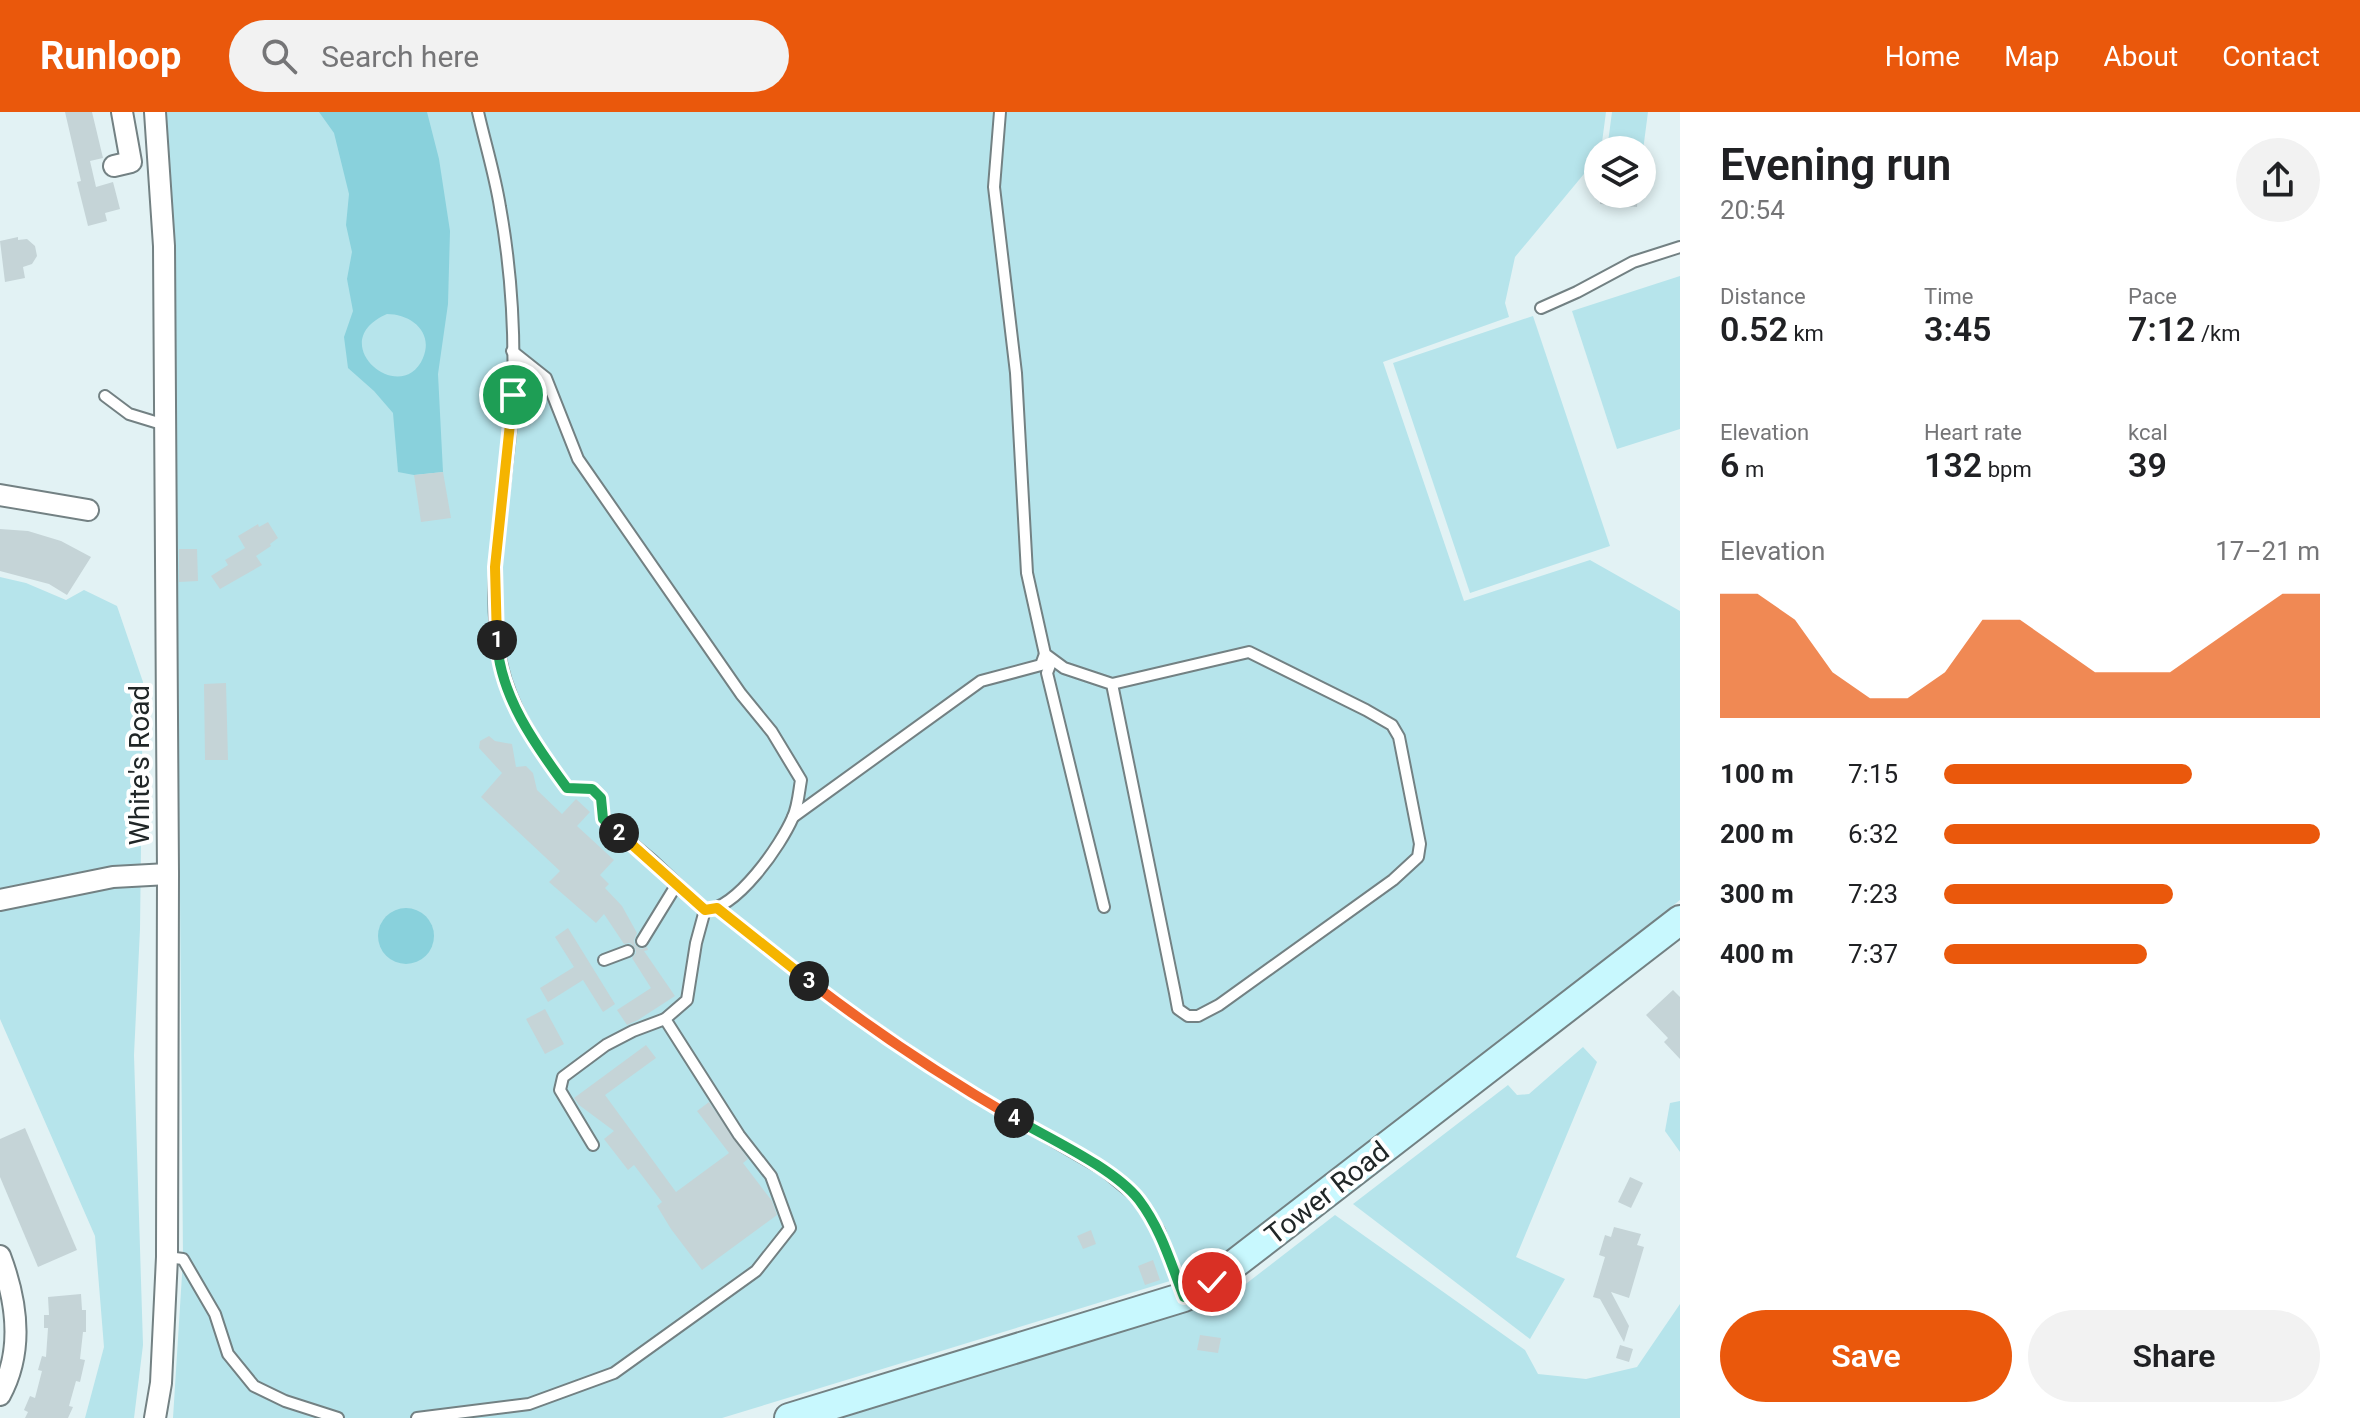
<!DOCTYPE html>
<meta charset="utf-8">
<style>
body{margin:0;font-family:Roboto,sans-serif;background:#f2f2f2;color:#202124;height:100vh;display:flex;flex-direction:column;font-size:30px;white-space:nowrap}
*{box-sizing:border-box;margin:0}
p{font-size:26px;color:#757577}
.icon{flex:none;width:44px;height:44px;fill:none;stroke:currentColor;stroke-width:2;stroke-linecap:round;stroke-linejoin:round}
.map{position:relative;flex:1;overflow:hidden}
.drawer{display:flex;flex-direction:column;background:#fff;width:680px}
.drawer>*{flex:none}
.fabs{position:absolute;left:1584px;top:24px;display:grid;gap:16px}
.fabs a{display:grid;place-items:center;width:72px;height:72px;border-radius:50%;background:#fff;box-shadow:0 4px 12px #0003;font-size:40px}
.pin{position:absolute;display:grid;place-items:center;width:68px;height:68px;color:#fff;margin:-34px;border:4px solid #fff;border-radius:50%;box-shadow:0 2px 8px #0007}
.km{position:absolute;width:40px;height:40px;margin:-20px;border-radius:50%;background:#222;color:#fff;font-size:22px;line-height:40px;text-align:center}
.round{display:grid;place-items:center;flex:none;width:84px;height:84px;border-radius:42px;background:#f2f2f2}
.overview{display:flex;align-items:center;justify-content:space-between;height:136px;padding:0 40px}
h1{font-size:44px;font-weight:600;line-height:60px}
.metrics{display:grid;grid-template-columns:repeat(3,1fr);gap:12px;height:136px;padding:8px 40px}
.metrics div{display:grid;align-content:center}
.metrics b{font-size:34px;font-weight:600}
.metrics small{font-size:22px;font-weight:400}
.metrics p{font-size:22px}
.chart{height:224px;padding:16px 40px}
.chart p{display:flex;justify-content:space-between}
.chart svg{width:100%;height:144px;margin-top:8px;fill:#ea580c;opacity:.7}
.action{display:flex;gap:16px;margin-top:auto;padding:16px 40px}
.action a{flex:1;height:92px;border-radius:48px;background:#ea580c;color:#fff;font-size:32px;font-weight:600;line-height:92px;text-align:center}
.action a+a{background:#f2f2f2;color:#202124}
ul{padding:0 40px;list-style:none;font-size:26px}
li{display:grid;grid-template-columns:128px 96px 1fr;align-items:center;height:60px}
li i{height:20px;border-radius:10px;background:#ea580c}
header{display:flex;align-items:center;gap:48px;box-sizing:border-box;height:112px;padding:0 40px;background:#ea580c;color:#fff}
header strong{font-size:38px}
nav{display:flex;gap:44px;margin-inline-start:auto;font-size:28px}
.search{width:560px;height:72px;background:#f2f2f2;display:flex;align-items:center;gap:20px;box-sizing:border-box;padding:0 28px;border-radius:44px;color:#757577;font-size:30px}
main{display:flex;flex:1;min-height:0}
.map>svg:first-child{display:block}
.green{fill:#b6e4eb}
.water{fill:#89d1dc;fill-rule:evenodd}
.building{fill:#c5d4d7}
.lines{fill:none;stroke-linecap:round;stroke-linejoin:round}
.lane-casing{stroke:#738183;stroke-width:14}
.street-casing{stroke:#738183;stroke-width:24}
.secondary-casing{stroke:#738183;stroke-width:32}
.lane{stroke:#fff;stroke-width:10}
.street{stroke:#fff;stroke-width:20}
.secondary{stroke:#c8f8fe;stroke-width:28}
.split-1-casing{stroke:#fff;stroke-width:16}
.split-2-casing{stroke:#fff;stroke-width:16}
.split-3-casing{stroke:#fff;stroke-width:16}
.split-4-casing{stroke:#fff;stroke-width:16}
.split-5-casing{stroke:#fff;stroke-width:16}
.split-1{stroke:#f5b400;stroke-width:10}
.split-2{stroke:#22a559;stroke-width:10}
.split-3{stroke:#f5b400;stroke-width:10}
.split-4{stroke:#f0652b;stroke-width:10}
.split-5{stroke:#22a559;stroke-width:10}
.labels{text-anchor:middle;dominant-baseline:central;stroke-width:8;stroke-linejoin:round;paint-order:stroke}
.street-label{font-size:28px;fill:#202627;stroke:#fff}
</style>
<header>
<strong>Runloop</strong>
<div class="search"><svg class="icon" aria-label="search" viewBox="0 0 24 24"><circle cx="10" cy="10" r="6"/><path d="M15 15l6 6"/></svg>Search here</div>
<nav><a>Home</a><a>Map</a><a>About</a><a>Contact</a></nav>
</header>
<main>
<div class="map">
<svg width="1680" height="1306" viewBox="0 0 1680 1306">
<rect width="100%" height="100%" fill="#e2f2f4"/>
<g class="green">
<polygon points="161,0 1606,0 1601,38 1598,38 1598,45 1515,145 1505,191 1509,205 1383,250 1464,489 1590,448 1680,499 1680,788 1206,1158 722,1306 173,1306 183,1147 175,183"/>
<polygon points="1612,0 1648,0 1642,46 1642,38 1607,38"/>
<polygon points="1680,164 1680,317 1617,337 1572,199"/>
<polygon points="1533,204 1610,434 1470,481 1393,251"/>
<polygon points="0,465 26,471 66,488 84,478 117,494 143,570 140,817 134,943 143,1233 134,1306 85,1306 104,1235 95,1124 0,907"/>
<polygon points="1583,935 1597,950 1516,1145 1565,1167 1530,1227 1353,1092 1508,973 1517,983 1529,982"/>
<polygon points="1680,989 1680,1040 1665,1019 1670,991"/>
<polygon points="1335,1103 1525,1238 1538,1262 1586,1267 1637,1255 1680,1192 1680,1306 828,1306 1225,1188"/>
</g>
<g class="water">
<path d="M 319,0 L 427,0 L 439,47 L 450,119 L 448,192 L 438,262 L 443,360 L 414,363 L 398,360 L 393,301 L 374,279 L 348,256 L 344,225 L 353,199 L 347,167 L 352,140 L 346,113 L 349,82 L 334,21 ZM 387,202 C 411,202 434,220 423,246 C 401,297 322,230 387,202 Z"/>
<circle cx="406" cy="824" r="28"/>
</g>
<g class="building">
<polygon points="65,0 92,0 103,46 90,49 96,75 113,70 120,97 105,101 107,109 88,114 77,70 81,69"/>
<polygon points="1600,82 1638,82 1637,95 1600,92"/>
<polygon points="18,125 18,128 27,127 35,134 37,144 32,152 23,155 25,166 5,170 0,129"/>
<polygon points="443,360 451,406 421,410 414,363"/>
<polygon points="268,410 278,426 270,432 271,434 256,444 262,453 220,477 211,464 228,453 225,448 245,436 238,424 258,412 259,415"/>
<polygon points="0,417 28,419 61,429 91,445 67,483 49,472 0,459"/>
<polygon points="179,437 197,437 198,469 179,470"/>
<polygon points="226,571 228,648 205,648 204,572"/>
<polygon points="489,624 495,629 512,632 516,655 526,654 533,661 537,678 562,702 576,687 590,700 577,714 614,748 600,763 609,772 605,776 622,794 637,821 634,828 635,833 641,837 647,835 648,838 644,839 675,884 638,908 627,913 617,898 651,876 632,846 636,841 635,836 630,831 624,832 604,802 596,811 549,770 560,759 481,685 502,661 479,636 480,629"/>
<polygon points="568,816 615,892 603,900 583,868 548,890 540,876 574,855 555,825"/>
<polygon points="1673,878 1680,885 1680,947 1664,930 1668,926 1646,903"/>
<polygon points="545,897 564,932 545,942 526,907"/>
<polygon points="646,933 656,946 605,983 676,1080 729,1041 697,999 709,990 748,1047 743,1051 772,1089 777,1103 702,1158 671,1117 657,1094 662,1090 634,1053 628,1058 604,1027 614,1019 579,993 574,986"/>
<polygon points="25,1016 77,1138 38,1155 0,1065 0,1027"/>
<polygon points="1630,1065 1643,1071 1631,1096 1618,1090"/>
<polygon points="1614,1115 1641,1122 1637,1133 1644,1135 1629,1186 1611,1180 1629,1214 1624,1230 1600,1187 1593,1185 1605,1145 1599,1143 1605,1123 1611,1125"/>
<polygon points="1091,1118 1096,1132 1083,1137 1077,1124"/>
<polygon points="1153,1148 1160,1168 1145,1173 1138,1154"/>
<polygon points="81,1182 82,1198 86,1198 86,1220 83,1220 80,1247 85,1248 80,1270 76,1269 69,1294 73,1295 68,1306 25,1306 28,1300 24,1298 30,1284 35,1286 42,1259 38,1258 42,1244 46,1245 48,1216 44,1216 44,1203 49,1203 48,1185"/>
<polygon points="1200,1223 1221,1226 1218,1241 1197,1238"/>
<polygon points="1620,1233 1633,1237 1629,1250 1616,1246"/>
</g>
<g class="lines">
<g class="lane-casing">
<g id="lane">
<path d="M 478,0 C 485,31 495,63 500,95 C 511,156 515,219 513,282 C 510,376 474,494 511,583 C 525,618 545,646 567,676 L 592,677 L 601,686 L 603,707 L 652,748 L 705,798"/>
<polyline points="1000,0 994,75 1016,261 1027,461 1045,542 1064,556 1112,572 1249,540 1366,598 1392,613 1399,625 1420,732 1418,745 1393,768 1219,893 1198,904 1188,904 1178,897 1175,881 1112,572"/>
<polyline points="1541,196 1577,180 1633,150 1680,135"/>
<path d="M 512,239 L 546,266 L 578,347 L 741,582 L 772,620 L 801,668 C 799,679 798,694 793,705 C 781,733 737,797 705,798"/>
<polyline points="105,284 129,302 165,313"/>
<polyline points="1052,548 1047,561 1104,795"/>
<polyline points="793,705 981,569 1041,553 1045,542"/>
<polyline points="717,796 842,894 956,972 1104,1058 1138,1086 1159,1119 1184,1185"/>
<polyline points="642,829 677,772"/>
<polyline points="604,848 628,839"/>
<polyline points="593,1033 560,978 563,965 606,933 633,919 665,907 687,888 696,831 705,798"/>
<polyline points="167,1145 183,1147 215,1202 228,1242 254,1274 285,1289 338,1306"/>
<polyline points="417,1306 529,1292 614,1261 756,1159 790,1116 771,1064 739,1023 665,907"/>
</g>
</g>
<g class="street-casing">
<g id="street">
<polyline points="155,0 164,134 168,762 167,1145 161,1271 155,1306"/>
<polyline points="114,54 131,50 122,0"/>
<polyline points="0,383 88,398"/>
<polyline points="0,788 113,765 168,762"/>
<path d="M 0,1144 C 17,1189 24,1239 0,1283"/>
</g>
</g>
<g class="secondary-casing">
<polyline id="secondary" points="789,1306 1184,1185 1202,1177 1680,808"/>
</g>
<use href="#lane" class="lane"/>
<use href="#street" class="street"/>
<use href="#secondary" class="secondary"/>
</g>
<g class="lines">
<g class="split-1-casing">
<polyline id="split-1" points="497,528 495,455 513,283"/>
</g>
<g class="split-2-casing">
<path id="split-2" d="M 497,528 C 499,583 536,634 567,676 L 592,677 L 601,686 L 603,707 L 619,721"/>
</g>
<g class="split-3-casing">
<polyline id="split-3" points="619,721 705,798 717,796 809,869"/>
</g>
<g class="split-4-casing">
<path id="split-4" d="M 809,869 C 874,919 943,965 1014,1006"/>
</g>
<g class="split-5-casing">
<path id="split-5" d="M 1014,1006 C 1050,1027 1114,1056 1139,1088 C 1161,1117 1171,1152 1184,1185 L 1212,1170"/>
</g>
<use href="#split-1" class="split-1"/>
<use href="#split-2" class="split-2"/>
<use href="#split-3" class="split-3"/>
<use href="#split-4" class="split-4"/>
<use href="#split-5" class="split-5"/>
</g>
<g class="labels">
<g class="street-label">
<text transform="translate(139 653) rotate(-90)">White's Road</text>
<text transform="translate(1327 1081) rotate(-38)">Tower Road</text>
</g>
</g>
</svg>
<div class="fabs">
<a><svg class="icon" aria-label="layers" viewBox="0 0 24 24"><path d="M12 4l9 5-9 5-9-5zM3 14l9 5 9-5"/></svg></a>
</div>
<div class="pin" style="left:513px;top:283px;background:#1e9e55"><svg class="icon" aria-label="arrive" viewBox="0 0 24 24"><path d="M6 21V4h12l-3 4 3 4H6"/></svg></div>
<div class="pin" style="left:1212px;top:1170px;background:#d93025"><svg class="icon" aria-label="check" viewBox="0 0 24 24"><path d="M5 12l5 5 9-10"/></svg></div>
<b class="km" style="left:497px;top:528px">1</b>
<b class="km" style="left:619px;top:721px">2</b>
<b class="km" style="left:809px;top:869px">3</b>
<b class="km" style="left:1014px;top:1006px">4</b>
</div>
<section class="drawer">
<div class="overview"><div><h1>Evening run</h1><p>20:54</p></div><a class="round"><svg class="icon" aria-label="share" viewBox="0 0 24 24"><path d="M12 15V3M7 8l5-5 5 5M5 13v7h14v-7"/></svg></a></div>
<div class="metrics">
<div><p>Distance</p><b>0.52<small> km</small></b></div>
<div><p>Time</p><b>3:45</b></div>
<div><p>Pace</p><b>7:12<small> /km</small></b></div>
</div>
<div class="metrics">
<div><p>Elevation</p><b>6<small> m</small></b></div>
<div><p>Heart rate</p><b>132<small> bpm</small></b></div>
<div><p>kcal</p><b>39</b></div>
</div>
<div class="chart"><p><span>Elevation</span>17–21 m</p>
<svg viewBox="0 0 160 44" preserveAspectRatio="none"><path d="M0 44V6L10 6L20 14L30 30L40 38L50 38L60 30L70 14L80 14L90 22L100 30L110 30L120 30L130 22L140 14L150 6L160 6V44z"/></svg>
</div>
<ul>
<li><b>100 m</b>7:15<i style="width:66%"></i></li>
<li><b>200 m</b>6:32<i style="width:100%"></i></li>
<li><b>300 m</b>7:23<i style="width:61%"></i></li>
<li><b>400 m</b>7:37<i style="width:54%"></i></li>
</ul>
<div class="action"><a>Save</a><a>Share</a></div>
</section>
</main>
